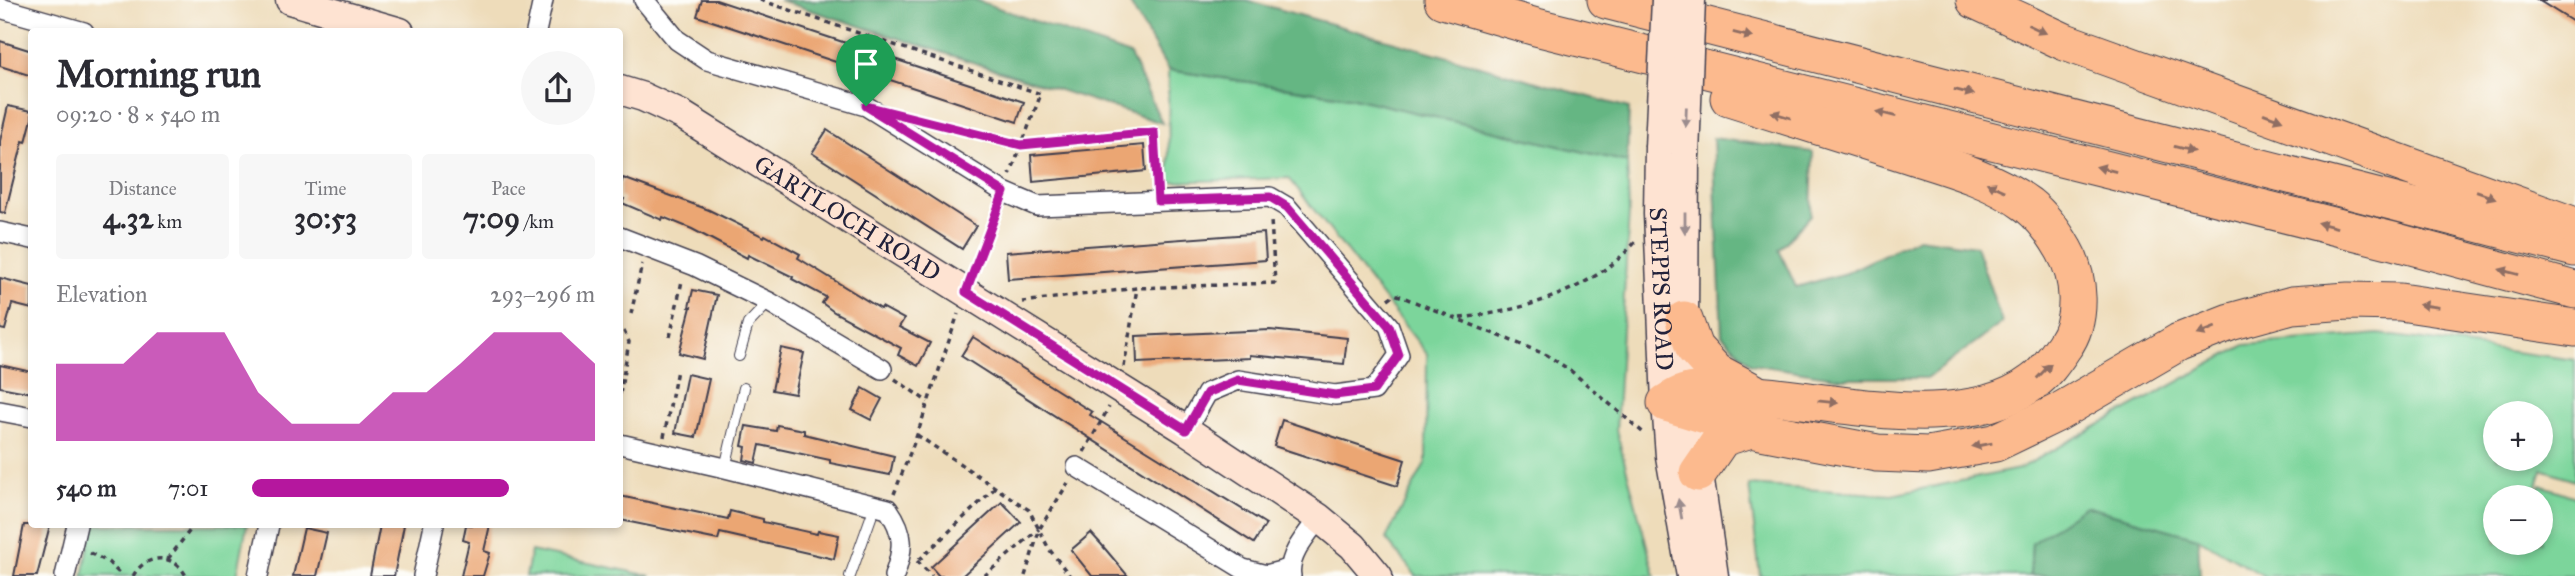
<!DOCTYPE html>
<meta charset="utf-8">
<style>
body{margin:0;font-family:"IM FELL Great Primer",serif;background:#f7f7f7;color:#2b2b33;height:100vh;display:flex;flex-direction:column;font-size:26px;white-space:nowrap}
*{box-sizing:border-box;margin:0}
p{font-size:23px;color:#7c7c81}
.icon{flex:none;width:38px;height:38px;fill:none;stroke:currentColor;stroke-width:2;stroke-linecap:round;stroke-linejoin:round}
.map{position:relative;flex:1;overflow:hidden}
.details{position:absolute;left:28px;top:28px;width:595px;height:500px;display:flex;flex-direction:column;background:#fff;border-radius:7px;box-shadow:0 4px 10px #0003}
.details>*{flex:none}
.fabs{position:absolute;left:2483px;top:401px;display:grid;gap:14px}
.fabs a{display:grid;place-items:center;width:70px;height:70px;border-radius:50%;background:#fff;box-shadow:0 4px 10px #0003;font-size:35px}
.pin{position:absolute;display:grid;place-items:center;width:60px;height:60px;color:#fff;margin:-72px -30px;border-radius:50% 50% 50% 0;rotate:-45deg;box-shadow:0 0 7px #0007}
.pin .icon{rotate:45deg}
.round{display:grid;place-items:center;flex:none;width:74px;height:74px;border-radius:37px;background:#f7f7f7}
.summary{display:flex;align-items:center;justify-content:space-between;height:119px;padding:0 28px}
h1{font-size:38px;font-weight:800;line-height:52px}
.metrics{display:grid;grid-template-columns:repeat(3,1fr);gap:10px;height:119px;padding:7px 28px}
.metrics div{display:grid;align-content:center;border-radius:7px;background:#f7f7f7;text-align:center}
.metrics b{font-size:30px;font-weight:800}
.metrics small{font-size:19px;font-weight:400}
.metrics p{font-size:19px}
.chart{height:196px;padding:14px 28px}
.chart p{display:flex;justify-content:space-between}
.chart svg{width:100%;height:126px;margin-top:7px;fill:#b5179e;opacity:.7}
ul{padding:0 28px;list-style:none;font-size:23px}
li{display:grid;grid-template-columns:112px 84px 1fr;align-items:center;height:52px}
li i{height:18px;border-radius:9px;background:#b5179e}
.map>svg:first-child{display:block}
.green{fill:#7cd59b;stroke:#4f7c6b;stroke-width:2;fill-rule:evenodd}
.forest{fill:#65b683;stroke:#446c5f;stroke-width:2}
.building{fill:#eba673}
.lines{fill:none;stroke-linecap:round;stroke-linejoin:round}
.lane-casing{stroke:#413e4e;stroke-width:12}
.street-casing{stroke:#413e4e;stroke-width:22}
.secondary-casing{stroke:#413e4e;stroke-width:31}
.highway-casing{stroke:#413e4e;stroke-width:39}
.path{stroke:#413e4e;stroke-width:3.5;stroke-dasharray:5 5;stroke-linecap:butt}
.lane{stroke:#fff;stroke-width:10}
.street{stroke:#fff;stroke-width:19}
.secondary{stroke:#fee3d2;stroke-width:28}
.highway{stroke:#fcba8e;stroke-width:37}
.secondary-bridge-casing{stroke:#413e4e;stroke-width:31;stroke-linecap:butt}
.secondary-bridge{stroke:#fee3d2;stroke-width:28}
.oneway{fill:#8f6e64}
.oneway2{fill:#9b8c8e}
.route-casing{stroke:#fff;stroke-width:14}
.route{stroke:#b5179e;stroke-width:9}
.labels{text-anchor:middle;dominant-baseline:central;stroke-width:6;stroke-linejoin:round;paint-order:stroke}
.street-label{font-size:24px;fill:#22223b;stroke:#fdfcf7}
</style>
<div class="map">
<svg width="2575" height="576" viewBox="0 0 2575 576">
<rect width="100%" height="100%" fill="#fdfcf7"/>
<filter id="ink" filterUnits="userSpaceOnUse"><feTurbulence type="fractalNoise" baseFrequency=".0143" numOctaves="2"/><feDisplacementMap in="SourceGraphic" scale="14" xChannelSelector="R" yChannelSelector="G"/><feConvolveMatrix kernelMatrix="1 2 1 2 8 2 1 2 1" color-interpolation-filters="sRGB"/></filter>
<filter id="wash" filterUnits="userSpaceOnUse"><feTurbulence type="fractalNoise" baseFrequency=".00686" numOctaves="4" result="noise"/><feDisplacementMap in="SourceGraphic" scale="28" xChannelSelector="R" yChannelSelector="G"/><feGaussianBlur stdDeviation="1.57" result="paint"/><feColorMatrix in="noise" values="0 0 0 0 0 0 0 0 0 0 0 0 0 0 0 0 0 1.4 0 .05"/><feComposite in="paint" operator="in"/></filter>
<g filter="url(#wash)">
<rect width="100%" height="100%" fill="#eedcba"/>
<g class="green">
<polygon points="1168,70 1349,97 1627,162 1629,212 1616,430 1655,576 1416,576 1386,539 1426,462 1427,354 1289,178 1169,182"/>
<path d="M 2379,334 L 2575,360 L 2575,480 L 2542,469 L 2534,497 L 2496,497 L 2496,542 L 2541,542 L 2541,497 L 2536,497 L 2541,485 L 2575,497 L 2575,576 L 2264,576 L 2198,538 L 2032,543 L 2030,576 L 1760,576 L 1749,485 L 1892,495 L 2019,469 L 2245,345 ZM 2496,413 L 2541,413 L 2541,458 L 2496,458 Z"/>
<polygon points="93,525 247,525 237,576 83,576"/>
<polygon points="531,551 651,576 526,576"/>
</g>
<g class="forest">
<polygon points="779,0 976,0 1130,55 1162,123"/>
<polygon points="1128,0 1246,0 1629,108 1627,162 1349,97 1168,70"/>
<polygon points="1713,138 1813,152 1811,215 1779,250 1796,287 1846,273 1918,238 1976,246 2002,323 1927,378 1841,378 1751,364 1722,335"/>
<polygon points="2085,506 2198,538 2200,576 2030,576 2032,543"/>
</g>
<g id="blocks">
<g class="building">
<polygon points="702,0 716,0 1024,102 1017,122 697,16"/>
<polygon points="2538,0 2575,0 2575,23"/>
<polygon points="0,41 32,51 32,76 0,66"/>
<polygon points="8,106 32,111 32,119 26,142 23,141 5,213 0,212 0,141"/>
<polygon points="827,130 976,226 962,249 812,153"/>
<polygon points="1144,145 1146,171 1033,182 1031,155"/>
<polygon points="623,178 709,210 764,237 765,235 800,254 798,258 881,309 882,307 904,319 899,327 930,343 918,366 898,355 901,348 834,312 822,303 826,297 792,279 793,277 748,255 747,258 692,229 663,217 662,220 622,203 624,199 620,197 620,187"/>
<polygon points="1264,233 1266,260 1008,279 1006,252"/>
<polygon points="0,278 32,286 32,309 12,304 5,330 0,329"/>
<polygon points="693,290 717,295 703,359 679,353 691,307 689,307"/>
<polygon points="1270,330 1347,338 1344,364 1250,355 1250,358 1137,363 1136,336"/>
<polygon points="973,337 1092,412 1090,415 1266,524 1254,543 961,356"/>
<polygon points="781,348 804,353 795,394 772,390"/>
<polygon points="0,365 32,372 32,393 0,387"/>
<polygon points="687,374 709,379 696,437 675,433"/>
<polygon points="863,388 882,399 871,420 852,410"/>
<polygon points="1282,420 1405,460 1397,486 1274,446"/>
<polygon points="777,425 804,430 804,434 894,456 890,475 830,463 830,460 760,445 756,463 744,460 746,447 742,446 746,426 776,431"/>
<polygon points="620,496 728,519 730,511 763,519 763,522 817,534 818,531 839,535 834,559 720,533 718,540 620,520"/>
<polygon points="1002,502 1021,522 962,576 939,576 931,567"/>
<polygon points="24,525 50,525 37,576 14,576"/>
<polygon points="380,525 404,525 394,576 370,576"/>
<polygon points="466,525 490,525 484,551 490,553 483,576 461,576 469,542 463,540"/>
<polygon points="304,528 327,533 317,576 293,576"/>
<polygon points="1091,533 1101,544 1128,576 1092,576 1071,550"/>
</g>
</g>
</g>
<g filter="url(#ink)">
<use href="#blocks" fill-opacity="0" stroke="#413e4e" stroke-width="2"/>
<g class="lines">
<g class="lane-casing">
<g id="lane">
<polyline points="739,356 748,324 769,302"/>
<polyline points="725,468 744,388"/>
<polyline points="850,576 875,506"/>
</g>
</g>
<g class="street-casing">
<g id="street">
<polyline points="644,0 677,40 707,60 866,106 1004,192 1037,206 1270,197 1287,207 1389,326 1399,355 1374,390 1335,395 1238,380 1207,393 1186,430"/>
<polyline points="0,8 84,32"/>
<polyline points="536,32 543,0"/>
<polyline points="0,232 32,239"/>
<polyline points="620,237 695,266 769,302 882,369"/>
<polyline points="0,411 32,417"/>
<path d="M 620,444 L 725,468 L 888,509 C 905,533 904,549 894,576"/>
<polyline points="1077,467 1243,569 1266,575 1289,569"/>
<polyline points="65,576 77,525"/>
<polyline points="258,576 269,525"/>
<polyline points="423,576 434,525"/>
<path d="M 1291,576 C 1287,556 1308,533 1319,518"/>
</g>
</g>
<g class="secondary-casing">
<g id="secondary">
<polyline points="290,0 400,32"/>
<path id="s1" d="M 620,90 L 643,97 L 682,115 L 1186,430 L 1319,518 L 1353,546 L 1378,576"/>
<path id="s2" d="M 1659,147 L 1658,214 L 1666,403 L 1670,456 L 1691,576"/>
<polyline points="1685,155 1684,320 1687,392 1714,576"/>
</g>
</g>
<g class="highway-casing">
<g id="highway">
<polyline points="1443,0 1536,27 2393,241 2575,290"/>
<polyline points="1606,0 2575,248"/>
<polyline points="1975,0 2065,42 2575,226"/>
<polyline points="1684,320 1694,348 1716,372 1753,392"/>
<path d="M 1666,403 C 1672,399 1678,395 1685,393 C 1697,388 1728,394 1743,394 C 1827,398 1961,437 2033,382 C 2046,373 2055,359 2064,346 C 2083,320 2080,277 2064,250 C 2055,234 2043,217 2028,205 C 1989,176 1937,164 1891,149 C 1837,132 1783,115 1729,98"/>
<polyline points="1670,404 1751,429 1877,453 1928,455 1995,443 2057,413 2179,342 2230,322 2292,305 2348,301 2400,302 2575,328"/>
<polyline points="1698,473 1722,438 1751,429"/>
</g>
</g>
<g class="path">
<polyline points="760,0 1041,94 1010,175"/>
<polyline points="872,90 889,43"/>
<polyline points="929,122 1021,145 1154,132 1157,186"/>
<polyline points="974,270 998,209"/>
<polyline points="1388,299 1395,294 1547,355 1571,371 1646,435"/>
<polyline points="1022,302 1137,288 1275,283 1271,220"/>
<polyline points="631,314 642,264"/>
<path d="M 1460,318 C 1523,311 1594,291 1637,240"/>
<polyline points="670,337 682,281"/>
<polyline points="1124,367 1137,288"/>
<polyline points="895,379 928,402"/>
<polyline points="620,394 629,342 623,329"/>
<polyline points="917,435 1029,510 1049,549 1070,576"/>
<polyline points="664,437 677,370"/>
<polyline points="1084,452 1109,407"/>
<polyline points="894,494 917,435 958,314"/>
<polyline points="90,553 108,562 122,576"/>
<polyline points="168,559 194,525"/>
<polyline points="919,560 995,488"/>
<polyline points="917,561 932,576"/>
<path d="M 133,576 C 145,554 174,552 186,576"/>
<polyline points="984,576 1039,529"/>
<polyline points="1025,576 1040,528 1068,483"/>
</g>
<use href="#lane" class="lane"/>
<use href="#street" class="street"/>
<use href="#secondary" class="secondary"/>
<use href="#highway" class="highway"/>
<g class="secondary-bridge-casing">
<g id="secondary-bridge">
<polyline points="1659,147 1666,0"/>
<polyline points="1685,155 1691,0"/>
</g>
</g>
<use href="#secondary-bridge" class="secondary-bridge"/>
</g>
<defs><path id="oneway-solid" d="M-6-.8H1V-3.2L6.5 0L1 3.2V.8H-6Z" transform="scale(1.75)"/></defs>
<g class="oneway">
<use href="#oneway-solid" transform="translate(2037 29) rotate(25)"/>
<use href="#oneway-solid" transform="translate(1743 35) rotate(14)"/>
<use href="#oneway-solid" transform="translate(1964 92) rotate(14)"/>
<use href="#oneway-solid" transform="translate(1886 114) rotate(-166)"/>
<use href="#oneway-solid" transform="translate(1781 115) rotate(-163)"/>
<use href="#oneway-solid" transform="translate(2273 117) rotate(20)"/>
<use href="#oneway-solid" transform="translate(2184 149) rotate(14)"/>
<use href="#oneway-solid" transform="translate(2106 169) rotate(-166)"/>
<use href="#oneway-solid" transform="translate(1996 187) rotate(-156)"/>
<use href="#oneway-solid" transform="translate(2486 195) rotate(19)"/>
<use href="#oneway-solid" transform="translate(2327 225) rotate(-166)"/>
<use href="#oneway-solid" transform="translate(2509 272) rotate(-165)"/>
<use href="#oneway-solid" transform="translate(2429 306) rotate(-172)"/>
<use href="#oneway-solid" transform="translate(2206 331) rotate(158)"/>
<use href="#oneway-solid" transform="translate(2044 371) rotate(-46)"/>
<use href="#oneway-solid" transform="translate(1828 402) rotate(6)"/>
<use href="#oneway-solid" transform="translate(1982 445) rotate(170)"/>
</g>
<g class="oneway2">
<use href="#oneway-solid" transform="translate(1686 117) rotate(92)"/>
<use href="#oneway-solid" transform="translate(1685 223) rotate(90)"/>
<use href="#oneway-solid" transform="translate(1680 509) rotate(-100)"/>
</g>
</g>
<g class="lines" filter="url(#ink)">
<g class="route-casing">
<polygon id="route" points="866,106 1021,145 1154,132 1158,201 1270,197 1287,207 1389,326 1399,355 1374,390 1335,395 1238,380 1207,393 1186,430 966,292 1004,192"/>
</g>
<use href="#route" class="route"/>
</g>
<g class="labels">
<g class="street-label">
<text stroke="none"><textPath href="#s1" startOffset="262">GARTLOCH ROAD</textPath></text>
<text stroke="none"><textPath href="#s2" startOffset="142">STEPPS ROAD</textPath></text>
</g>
</g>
</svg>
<div class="fabs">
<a>+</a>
<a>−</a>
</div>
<div class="pin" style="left:866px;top:106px;background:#1e9e55"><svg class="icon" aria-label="arrive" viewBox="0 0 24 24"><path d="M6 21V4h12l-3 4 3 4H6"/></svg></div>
<section class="details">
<div class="summary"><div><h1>Morning run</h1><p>09:20 · 8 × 540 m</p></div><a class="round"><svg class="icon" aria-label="share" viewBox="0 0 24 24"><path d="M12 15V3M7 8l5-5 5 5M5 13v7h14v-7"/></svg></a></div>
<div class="metrics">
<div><p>Distance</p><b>4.32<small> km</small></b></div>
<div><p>Time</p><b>30:53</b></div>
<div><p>Pace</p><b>7:09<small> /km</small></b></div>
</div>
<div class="chart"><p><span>Elevation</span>293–296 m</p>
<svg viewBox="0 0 160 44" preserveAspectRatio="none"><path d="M0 44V17L10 17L20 17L30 6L40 6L50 6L60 27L70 38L80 38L90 38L100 27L110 27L120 17L130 6L140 6L150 6L160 17V44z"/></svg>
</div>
<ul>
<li><b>540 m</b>7:01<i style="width:75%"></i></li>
</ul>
</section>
</div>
